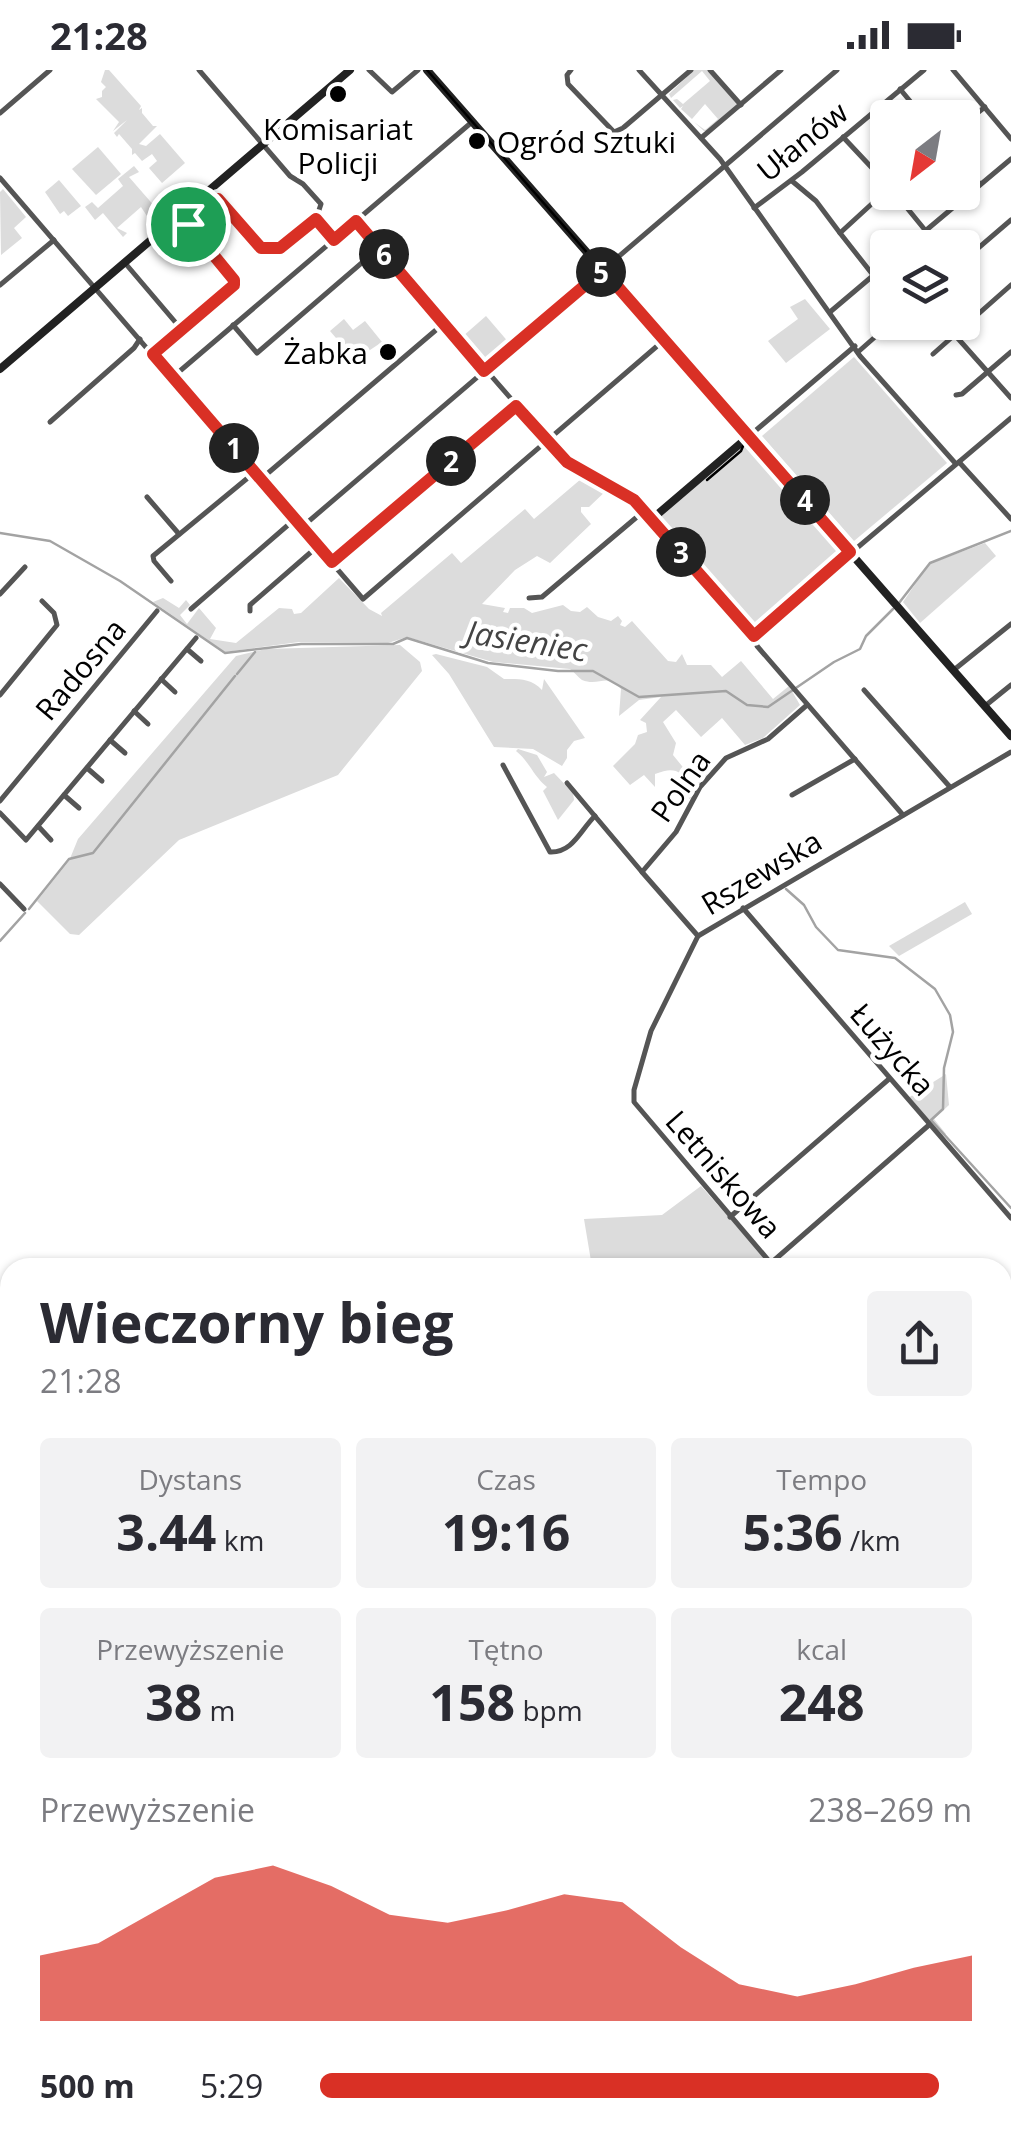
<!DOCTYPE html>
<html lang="pl">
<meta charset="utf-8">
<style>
body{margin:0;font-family:"Open Sans",sans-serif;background:#f2f2f3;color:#2b2b33;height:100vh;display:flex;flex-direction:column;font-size:38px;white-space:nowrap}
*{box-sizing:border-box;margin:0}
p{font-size:32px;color:#7c7c81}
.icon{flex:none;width:55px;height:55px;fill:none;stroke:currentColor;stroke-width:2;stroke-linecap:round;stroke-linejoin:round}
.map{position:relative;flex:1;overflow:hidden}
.side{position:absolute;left:0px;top:1188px;width:1012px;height:888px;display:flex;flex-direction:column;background:#fff;border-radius:30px 30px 0 0;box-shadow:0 2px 8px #0004}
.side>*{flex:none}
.needle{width:65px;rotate:211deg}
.controls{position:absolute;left:870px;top:30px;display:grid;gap:20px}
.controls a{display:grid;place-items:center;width:110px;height:110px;border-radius:10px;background:#fff;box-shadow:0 2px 8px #0004;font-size:50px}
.pin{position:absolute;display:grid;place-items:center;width:85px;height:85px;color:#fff;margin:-42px;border:5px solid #fff;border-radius:50%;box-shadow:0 2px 10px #0007}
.km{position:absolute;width:50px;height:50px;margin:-25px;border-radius:50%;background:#222;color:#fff;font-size:28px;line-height:50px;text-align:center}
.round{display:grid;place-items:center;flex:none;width:105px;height:105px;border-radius:10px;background:#f2f2f3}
.overview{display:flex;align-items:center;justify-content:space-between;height:170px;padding:0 40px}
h1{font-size:55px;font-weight:700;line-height:75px}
.metrics{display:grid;grid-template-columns:repeat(3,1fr);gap:15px;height:170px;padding:10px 40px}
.metrics div{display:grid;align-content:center;border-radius:10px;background:#f2f2f3;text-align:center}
.metrics b{font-size:50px;font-weight:700}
.metrics small{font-size:28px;font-weight:400}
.metrics p{font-size:28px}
.chart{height:280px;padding:20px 40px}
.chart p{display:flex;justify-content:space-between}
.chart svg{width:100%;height:180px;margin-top:10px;fill:#d93025;opacity:.7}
ul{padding:0 40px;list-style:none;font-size:32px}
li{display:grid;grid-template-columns:160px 120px 1fr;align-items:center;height:75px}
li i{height:25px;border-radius:12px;background:#d93025}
.status{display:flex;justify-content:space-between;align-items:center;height:70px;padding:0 50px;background:#fff;direction:ltr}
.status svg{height:28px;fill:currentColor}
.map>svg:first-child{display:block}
.green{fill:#dcdcdc}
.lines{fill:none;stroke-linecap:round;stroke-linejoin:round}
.stream{stroke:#a3a3a3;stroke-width:2.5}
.street{stroke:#555;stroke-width:5}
.secondary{stroke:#222;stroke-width:8}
.tram{stroke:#000;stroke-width:2.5}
.route-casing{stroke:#fff;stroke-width:20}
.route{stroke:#d93025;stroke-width:12}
.poi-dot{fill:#000;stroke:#fff;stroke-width:4}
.labels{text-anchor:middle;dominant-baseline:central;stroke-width:9;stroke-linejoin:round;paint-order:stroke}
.poi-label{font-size:30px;fill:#000;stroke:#fff}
.street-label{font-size:30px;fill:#000;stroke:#fff}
.water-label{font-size:32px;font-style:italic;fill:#444;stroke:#fff}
</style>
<div class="status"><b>21:28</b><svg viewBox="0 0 49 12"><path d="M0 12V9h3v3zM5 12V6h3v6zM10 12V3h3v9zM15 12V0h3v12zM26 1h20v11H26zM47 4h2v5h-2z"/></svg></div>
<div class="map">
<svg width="1011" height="2073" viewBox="0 0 1011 2073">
<rect width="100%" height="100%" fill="#fff"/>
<g class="green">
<polygon points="105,0 109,0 141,36 139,40 142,38 142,43 153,56 157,56 139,74 146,76 160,64 185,93 162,113 149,98 157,91 152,84 142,91 135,83 132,85 132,79 119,64 117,67 114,63 127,50 113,61 119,52 96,29 102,27 102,21 106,17 101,12"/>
<polygon points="694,0 708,0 738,35 706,61 704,61 694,52 705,60 718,49 705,34 692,49 681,39 683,36 680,38 673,30 677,29 683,34 710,11 702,1 671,28 669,24"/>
<polygon points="98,77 121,104 96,125 72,99"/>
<polygon points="134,96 139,102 129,107 156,138 147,146 141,137 117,158 127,163 123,167 103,143 95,150 85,137 92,132 98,138 123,116 118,109"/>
<polygon points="59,110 81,136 68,146 64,141 60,144 45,122"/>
<polygon points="3,119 26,147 14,158 22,168 1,185 0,122"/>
<polygon points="805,229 830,259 786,293 768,271 798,249 790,237"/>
<polygon points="486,246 510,274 486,295 462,267"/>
<polygon points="344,249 353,260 365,251 382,272 355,290 330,261"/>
<polygon points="854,287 947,393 854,471 762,366"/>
<polygon points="747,373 844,479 844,485 754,561 658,451 659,446"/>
<path d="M 581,409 L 590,409 L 609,418 L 589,437 L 581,437 L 581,442 L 591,454 L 550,493 L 537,486 L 515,500 L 482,534 L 505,538 L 503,542 L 508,543 L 510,538 L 524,538 L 532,543 L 563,535 L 571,541 L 580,542 L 587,537 L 598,547 L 611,551 L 618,546 L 622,551 L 620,555 L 625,557 L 632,551 L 668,591 L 676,592 L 682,584 L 687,595 L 711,595 L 722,607 L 741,591 L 773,629 L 789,616 L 800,635 L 763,668 L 745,675 L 722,648 L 701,667 L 676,640 L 663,652 L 676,673 L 673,685 L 695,712 L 708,703 L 690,729 L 685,726 L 692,715 C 679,699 673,697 655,704 L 655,717 L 644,705 L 630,715 L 613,696 L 635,674 L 638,665 L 647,662 L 646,653 L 640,650 L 661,627 L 639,630 L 619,646 L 621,619 C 608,602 599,617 582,610 C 578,607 574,602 570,599 L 493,592 L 407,567 L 388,573 L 299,572 L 225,582 L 153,532 L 163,528 L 179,538 L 186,530 L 190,535 L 180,545 L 187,554 L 199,538 L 216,558 L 210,569 L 236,573 L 279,538 L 292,539 L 294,544 L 301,543 L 339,508 L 369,539 L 382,546 L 381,543 L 452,483 L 461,493 L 525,439 L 534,449 Z"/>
<polygon points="985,473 996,486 920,553 903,532 929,494"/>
<polygon points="400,575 420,592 422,601 338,705 179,770 79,865 70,864 37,831 69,791 78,769 236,586 266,579"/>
<path d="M 436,584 L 487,597 L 504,609 C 519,609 531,608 542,620 L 544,609 L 585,668 L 574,671 L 567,680 L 567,688 L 562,696 L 533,679 L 494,677 L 449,604 L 432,585 Z"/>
<path d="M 518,679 L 537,685 L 547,702 L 544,707 L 554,703 L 573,723 L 574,730 L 558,750 L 543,721 L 547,717 C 534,707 529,691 516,681 Z"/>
<polygon points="965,832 972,844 899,886 889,876"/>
<polygon points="946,1004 949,1035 934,1049 946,1064 942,1066 908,1028"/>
<polygon points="701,1116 773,1197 592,1197 584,1149 662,1145"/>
<polygon points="1011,1658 1011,2073 595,2073 585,2065 1002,2065 1002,1662"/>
<polygon points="22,2065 158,2065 153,2073 17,2073"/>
</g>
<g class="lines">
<g class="stream">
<polyline points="0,463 50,471 120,511 225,583 301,574 393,574 407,568 488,593 558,601 593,601 639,627 726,621 747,635 768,637 834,592 860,579 866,566 893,539"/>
<polyline points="899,533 930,493 1011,461"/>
<polyline points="237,604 255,582"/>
<polyline points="786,819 804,835 816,857 838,880 895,888 935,919 950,945 953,962 944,998 943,1039 931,1050 1011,1138"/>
<polyline points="29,839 69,789 93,783 235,606"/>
<polyline points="0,871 25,843"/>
</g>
<g class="street">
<polyline points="199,0 290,106 303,114 321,134 316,149 334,169"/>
<polyline points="369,0 392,22 418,0"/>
<polyline points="571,0 567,5 568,14 614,62 623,58 691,0"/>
<polyline points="639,0 720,89 860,286 956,394"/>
<polyline points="710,0 741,35"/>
<polyline points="953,0 1011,69"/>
<polyline points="900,19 924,48"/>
<polyline points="0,43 50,0"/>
<polyline points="962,55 985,37"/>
<polyline points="843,67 888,115"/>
<polyline points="701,68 781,0"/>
<polyline points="962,94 980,114"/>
<polyline points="0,108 363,529 663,271"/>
<polyline points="792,111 816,131 840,163"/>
<polyline points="894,122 925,160"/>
<polyline points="754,138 802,102 924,0"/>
<polyline points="356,151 561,386 578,399 627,424 652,449"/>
<polyline points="188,154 218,129 259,176 278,179 316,149"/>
<polyline points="905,178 1011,89"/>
<polyline points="962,192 1011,150"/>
<polyline points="125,193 182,260"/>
<polyline points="873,205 840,163 888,119"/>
<polyline points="0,215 54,170"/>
<polyline points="830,242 888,193"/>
<polyline points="233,255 257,283 379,178"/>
<polyline points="954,264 1011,328"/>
<polyline points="858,282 892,252"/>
<polyline points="153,284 235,213 180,145"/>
<polyline points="933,284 1011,215"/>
<polyline points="174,306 472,52"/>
<polyline points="956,325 962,324 1011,282"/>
<polyline points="50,352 134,278 140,269"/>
<polyline points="748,367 855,276"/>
<polyline points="959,392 1011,449"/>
<polyline points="261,409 443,254"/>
<polyline points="147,427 179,464"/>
<polyline points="302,457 837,0"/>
<polyline points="851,483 1011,348"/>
<polyline points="332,493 516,336"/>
<polyline points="171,511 154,491 153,486 255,402"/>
<polyline points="0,524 25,497"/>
<polyline points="529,528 542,527 644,441"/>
<polyline points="191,539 295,449"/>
<polyline points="250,541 250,535 318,476"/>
<polyline points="755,566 757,576 903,745"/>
<polyline points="187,579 201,591"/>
<polyline points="955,599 1011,554"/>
<polyline points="161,609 175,622"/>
<polyline points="864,620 950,717"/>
<polyline points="0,625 57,555 54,543 42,531"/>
<polyline points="985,636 1011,615"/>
<polyline points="134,641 148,654"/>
<polyline points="110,670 125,683"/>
<path d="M 503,695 L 550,782 C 573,783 581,759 595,746"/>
<polyline points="87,698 102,711"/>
<polyline points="567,713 642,802"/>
<polyline points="64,725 79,738"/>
<polyline points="792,725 855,689"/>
<polyline points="0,731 157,541"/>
<polyline points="0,743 26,770 196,568"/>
<polyline points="38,756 51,770"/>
<polyline points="0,814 24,839"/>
<polyline points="743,838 1011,1148"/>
<polyline points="698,866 642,802 676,762 700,717 726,688 768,669 807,635"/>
<polyline points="730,1147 889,1009"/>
<polyline points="771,1193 929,1055"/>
<polyline points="775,1198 634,1032 634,1020 651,961 698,866 1011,682"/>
<polyline points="1004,1346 1011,1359"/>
<polyline points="1002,1455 1011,1451"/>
<polyline points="1002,1530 1011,1548"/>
<polyline points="1002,1766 1011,1775"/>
<polyline points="0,1897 10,1886"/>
<polyline points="329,2073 335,2065"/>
<polyline points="450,2073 456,2065"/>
<polyline points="586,2073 592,2065"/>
<polyline points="651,2073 657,2065"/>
</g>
<g class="secondary">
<polyline points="427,0 1011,666"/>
<polyline points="0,299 350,0"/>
<polyline points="748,367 652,449 755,566 851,483"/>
<polyline points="1002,1650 1011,1646"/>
<polyline points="0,1856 10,1862"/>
</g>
<g class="tram">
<polyline points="427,0 747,365 780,408"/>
<polyline points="707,410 741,381 746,369 742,360"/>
</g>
</g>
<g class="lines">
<g class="route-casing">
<polygon id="route" points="218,129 261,178 280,178 316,149 334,170 356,151 484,301 603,200 850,482 754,566 634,430 567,392 516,336 332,492 153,284 234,215 234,210 188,154"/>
</g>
<use href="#route" class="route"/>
</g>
<g class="poi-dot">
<circle cx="338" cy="24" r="10"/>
<circle cx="477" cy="71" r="10"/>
<circle cx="388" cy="282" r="10"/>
</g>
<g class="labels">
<g class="poi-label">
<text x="338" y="58">Komisariat<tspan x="338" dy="34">Policji</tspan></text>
<text x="497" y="71" text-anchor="start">Ogród Sztuki</text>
<text x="368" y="282" text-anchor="end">Żabka</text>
</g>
<g class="street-label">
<text transform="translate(802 71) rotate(-39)">Ułanów</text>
<text transform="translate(80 599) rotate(-50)">Radosna</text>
<text transform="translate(680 716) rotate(-55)">Polna</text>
<text transform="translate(761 802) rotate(-31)">Rszewska</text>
<text transform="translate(893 979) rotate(49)">Łużycka</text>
<text transform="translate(724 1104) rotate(49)">Letniskowa</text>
</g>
<g class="water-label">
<text transform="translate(527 570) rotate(9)">Jasieniec</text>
</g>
</g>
</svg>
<div class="controls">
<a><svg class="needle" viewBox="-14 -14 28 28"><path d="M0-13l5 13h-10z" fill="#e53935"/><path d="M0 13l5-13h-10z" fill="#7c7c81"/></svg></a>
<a><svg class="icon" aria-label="layers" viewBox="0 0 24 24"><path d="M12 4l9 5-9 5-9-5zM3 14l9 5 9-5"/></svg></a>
</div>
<div class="pin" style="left:188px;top:154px;background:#1e9e55"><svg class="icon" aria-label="arrive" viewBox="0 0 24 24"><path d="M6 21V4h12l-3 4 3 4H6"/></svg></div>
<b class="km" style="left:234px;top:378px">1</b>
<b class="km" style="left:451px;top:391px">2</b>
<b class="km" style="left:681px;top:482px">3</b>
<b class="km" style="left:805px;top:430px">4</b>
<b class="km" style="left:601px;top:202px">5</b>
<b class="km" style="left:384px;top:184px">6</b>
<section class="side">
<div class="overview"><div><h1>Wieczorny bieg</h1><p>21:28</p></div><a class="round"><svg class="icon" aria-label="share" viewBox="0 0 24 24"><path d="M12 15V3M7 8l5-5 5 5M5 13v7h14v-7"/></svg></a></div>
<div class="metrics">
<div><p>Dystans</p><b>3.44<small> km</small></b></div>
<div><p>Czas</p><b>19:16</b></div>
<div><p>Tempo</p><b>5:36<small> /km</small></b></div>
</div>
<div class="metrics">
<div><p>Przewyższenie</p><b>38<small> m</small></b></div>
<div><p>Tętno</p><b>158<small> bpm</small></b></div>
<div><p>kcal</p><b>248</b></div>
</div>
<div class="chart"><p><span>Przewyższenie</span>238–269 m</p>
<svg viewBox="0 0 160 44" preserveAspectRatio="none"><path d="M0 44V28L10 25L20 17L30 9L40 6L50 11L60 18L70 20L80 17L90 13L100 15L110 26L120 35L130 38L140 35L150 31L160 28V44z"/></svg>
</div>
<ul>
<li><b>500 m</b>5:29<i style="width:95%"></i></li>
</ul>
</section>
</div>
